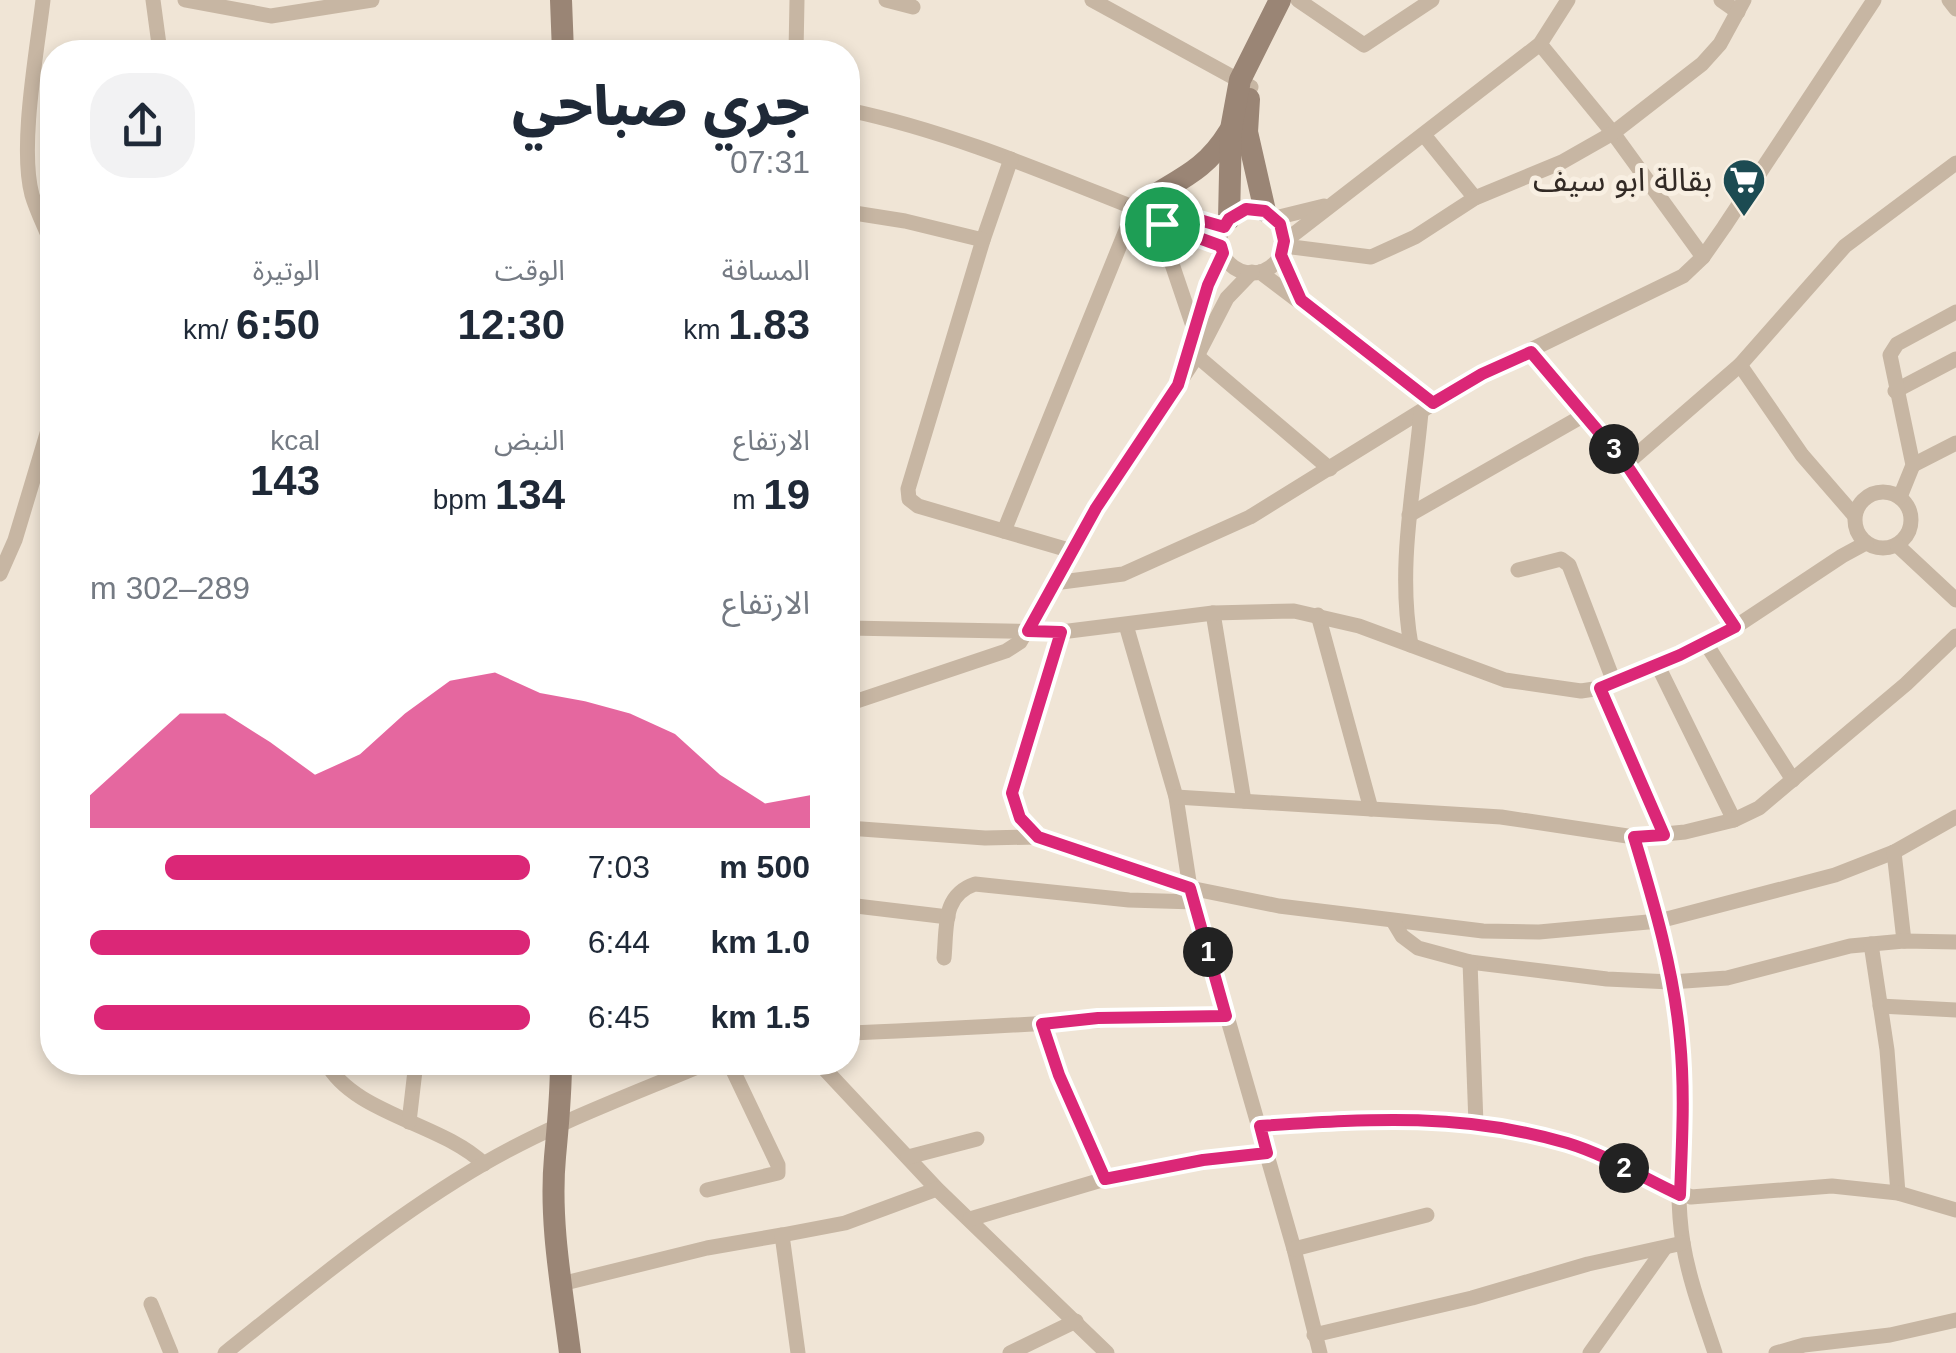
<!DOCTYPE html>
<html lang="ar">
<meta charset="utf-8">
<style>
body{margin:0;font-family:Helvetica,"Noto Sans Arabic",sans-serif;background:#f2f2f3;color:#1f2937;direction:rtl;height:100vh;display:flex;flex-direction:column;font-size:38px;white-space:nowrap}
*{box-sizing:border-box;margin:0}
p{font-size:32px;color:#747a83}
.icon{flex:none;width:55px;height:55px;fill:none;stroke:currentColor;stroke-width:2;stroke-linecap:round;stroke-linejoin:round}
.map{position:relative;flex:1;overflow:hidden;direction:ltr}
.sheet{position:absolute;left:40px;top:40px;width:820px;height:1035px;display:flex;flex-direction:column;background:#fff;border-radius:40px;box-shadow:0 5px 15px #0003;direction:rtl}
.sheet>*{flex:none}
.pin{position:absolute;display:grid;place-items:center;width:85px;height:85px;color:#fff;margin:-42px;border:5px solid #fff;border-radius:50%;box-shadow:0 2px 10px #0007}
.km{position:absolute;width:50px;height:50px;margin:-25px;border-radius:50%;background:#222;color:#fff;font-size:28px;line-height:50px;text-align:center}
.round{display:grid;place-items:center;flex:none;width:105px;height:105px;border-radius:40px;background:#f2f2f3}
.headline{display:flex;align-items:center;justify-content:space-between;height:170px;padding:0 50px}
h1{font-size:55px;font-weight:800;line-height:75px}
.metrics{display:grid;grid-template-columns:repeat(3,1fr);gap:15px;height:170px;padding:10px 50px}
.metrics div{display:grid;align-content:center}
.metrics b{font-size:42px;font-weight:800}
.metrics small{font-size:28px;font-weight:400}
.metrics p{font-size:28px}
.chart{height:280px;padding:20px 50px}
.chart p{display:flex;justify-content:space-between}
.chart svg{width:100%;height:180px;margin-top:10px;fill:#db2777;opacity:.7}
ul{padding:0 50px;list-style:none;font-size:32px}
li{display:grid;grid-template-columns:160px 120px 1fr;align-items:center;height:75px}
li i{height:25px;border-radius:12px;background:#db2777}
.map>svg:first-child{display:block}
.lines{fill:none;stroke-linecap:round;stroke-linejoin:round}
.street{stroke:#c7b6a3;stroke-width:15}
.secondary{stroke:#9a8575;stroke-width:22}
.route-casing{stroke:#fff;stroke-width:20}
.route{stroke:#db2777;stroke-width:12}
.labels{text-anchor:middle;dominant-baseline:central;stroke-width:10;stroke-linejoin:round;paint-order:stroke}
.poi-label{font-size:32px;fill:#322a25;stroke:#f8efe2;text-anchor:end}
</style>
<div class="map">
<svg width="1956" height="1353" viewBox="0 0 1956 1353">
<rect width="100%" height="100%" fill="#f0e5d6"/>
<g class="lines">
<g class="street">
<path d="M 43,0 C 37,51 19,147 32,195 C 37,212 46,229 52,245"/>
<polyline points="153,0 160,52"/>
<polyline points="185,0 271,16 372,0"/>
<polyline points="886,0 913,7"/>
<polyline points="1092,0 1251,87"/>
<polyline points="1298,0 1364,45 1432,0"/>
<polyline points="1721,0 1738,12"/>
<polyline points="1949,0 1956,9"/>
<polyline points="1540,44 1613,133 1703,257"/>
<polyline points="796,52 797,0"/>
<path d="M 848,110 C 953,132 1051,175 1150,214 L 1169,227 L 1221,247"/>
<polyline points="1424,135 1475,198"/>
<polyline points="1011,159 983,240 908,489 909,499 918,506 1072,551"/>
<circle cx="1252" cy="241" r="32"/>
<polyline points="848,212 905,221 983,240"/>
<polyline points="1150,214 1172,212 1224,227"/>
<polyline points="1275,218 1324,206"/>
<polyline points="1285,241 1540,44 1568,0"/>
<polyline points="1284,246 1371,257 1415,237 1475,198 1562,162 1613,133 1702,64 1720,44 1744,0"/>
<polyline points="1281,255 1301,300"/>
<polyline points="1260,272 1433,403"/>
<polyline points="1531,351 1626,464 1735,627"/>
<polyline points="1197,356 1330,469"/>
<polyline points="1740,365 1802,455 1854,515"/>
<polyline points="1181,371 1208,285 1223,253"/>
<polyline points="1895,391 1956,359"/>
<polyline points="1626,464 1740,365 1845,246 1956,163"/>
<polyline points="1913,465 1956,443"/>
<circle cx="1883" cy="520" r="28"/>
<polyline points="1900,497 1913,465 1890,355 1897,344 1956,312"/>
<polyline points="1409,515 1586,414"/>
<polyline points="1004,531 1135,208 1172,264 1194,329"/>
<polyline points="1897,545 1956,600"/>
<polyline points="1518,570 1561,559 1569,565 1614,682"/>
<polyline points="0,574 15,540 52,417"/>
<polyline points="1054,583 1123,574 1250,517 1481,374 1683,276 1703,257 1724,227 1874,0"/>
<polyline points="1213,613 1244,801"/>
<polyline points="1318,615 1371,809"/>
<polyline points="1126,625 1176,797 1190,888 1294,1249 1320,1353"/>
<polyline points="848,628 1061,632 1213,613 1294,611 1359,626 1505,680 1581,691 1601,688 1680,655 1735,627 1842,556 1866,543"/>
<polyline points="1061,632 1012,793 1020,818 1037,837 1190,888 1279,906 1483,931 1539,932 1659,921 1835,875 1894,852 1956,817"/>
<polyline points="1705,642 1793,780"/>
<path d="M 1411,645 C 1397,567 1414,490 1421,412"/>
<polyline points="1657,664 1734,820"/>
<polyline points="1601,688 1664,835"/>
<polyline points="848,704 1006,651 1020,642 1097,508 1197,356 1227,298 1252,272"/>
<polyline points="1176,797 1501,817 1634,837 1685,832 1734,820 1759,808 1906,684 1956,636"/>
<polyline points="848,828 985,838 1037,837"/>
<path d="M 1634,837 C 1653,903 1673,969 1680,1037 C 1687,1105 1672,1176 1683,1243 C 1689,1280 1703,1317 1715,1353"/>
<polyline points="1894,852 1904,941"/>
<polyline points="848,905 948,917"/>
<polyline points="1393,921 1402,936 1418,948 1470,962 1607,979 1671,982 1727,978 1850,946 1904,941 1956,942"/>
<polyline points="1871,944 1887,1050 1898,1193"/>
<path d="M 944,958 C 947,927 942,895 975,884 L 1129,900 L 1195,902"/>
<polyline points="1470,962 1476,1124"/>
<polyline points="1880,1006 1956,1010"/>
<polyline points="1042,1024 1059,1075 1105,1179"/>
<path d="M 848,1033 C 974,1029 1099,1018 1225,1016"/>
<path d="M 326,1062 C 353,1114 442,1123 484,1164"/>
<polyline points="818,1062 937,1189 1107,1353"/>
<polyline points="409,1122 416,1062"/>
<polyline points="1260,1127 1389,1118 1476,1124 1567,1143 1691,1197 1832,1186 1898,1193 1956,1210"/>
<polyline points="908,1157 977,1139"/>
<polyline points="707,1190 778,1173 778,1165 729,1062"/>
<polyline points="970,1219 1105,1179 1203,1160 1267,1153"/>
<polyline points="1294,1249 1427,1215"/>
<polyline points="561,1284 707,1248 782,1235"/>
<polyline points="151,1304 171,1353"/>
<polyline points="1314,1335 1472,1298 1588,1264 1683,1243"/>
<path d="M 225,1353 C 309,1286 392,1217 485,1163 C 556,1122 634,1094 709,1062"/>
<polyline points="798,1353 782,1235 845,1223 937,1189"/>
<polyline points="1010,1353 1076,1321"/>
<polyline points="1590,1353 1664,1249"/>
<polyline points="1776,1353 1804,1345 1890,1335 1956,1320"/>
</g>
<g class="secondary">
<polyline points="561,0 563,52"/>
<polyline points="1249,99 1247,132 1265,211"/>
<path d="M 1135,208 C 1172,181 1203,175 1229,132"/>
<polyline points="1229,219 1231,129 1240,80 1280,0"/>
<path d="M 561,1062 C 561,1096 558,1124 555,1157 C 549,1221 562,1289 570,1353"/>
</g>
</g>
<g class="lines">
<g class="route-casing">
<path id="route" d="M 1246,209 L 1265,211 L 1280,224 L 1284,241 L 1281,255 L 1301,300 L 1433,403 L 1482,374 L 1531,352 L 1626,464 L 1735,627 L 1680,655 L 1600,688 L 1664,835 L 1634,837 C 1654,903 1674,971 1680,1040 C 1685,1092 1682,1143 1680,1195 C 1643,1178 1607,1155 1567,1143 C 1461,1112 1368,1119 1260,1126 L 1267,1153 L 1203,1160 L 1105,1179 L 1059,1075 L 1042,1024 L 1098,1018 L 1226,1016 L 1190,888 L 1038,837 L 1020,818 L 1012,793 L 1061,632 L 1028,631 L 1096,508 L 1178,385 L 1208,285 L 1223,253 L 1221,246 L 1169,227 L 1150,214 L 1172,212 L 1224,227 L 1229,219 Z"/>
</g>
<use href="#route" class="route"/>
</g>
<defs>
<g id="supermarket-pin" transform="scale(2.25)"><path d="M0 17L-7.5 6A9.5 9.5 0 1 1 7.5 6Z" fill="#1c4b52" stroke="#f8efe2"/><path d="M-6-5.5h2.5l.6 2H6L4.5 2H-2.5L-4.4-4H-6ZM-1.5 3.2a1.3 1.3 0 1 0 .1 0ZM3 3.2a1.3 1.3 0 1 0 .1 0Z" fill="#fff"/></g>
</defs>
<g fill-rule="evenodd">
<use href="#supermarket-pin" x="1744" y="180"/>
</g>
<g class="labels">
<g class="poi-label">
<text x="1712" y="180">بقالة ابو سيف</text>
</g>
</g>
</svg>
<div class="pin" style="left:1162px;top:224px;background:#1e9e55"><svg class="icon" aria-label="arrive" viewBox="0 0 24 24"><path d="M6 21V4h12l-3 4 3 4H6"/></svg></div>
<b class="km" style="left:1208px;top:952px">1</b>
<b class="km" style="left:1624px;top:1168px">2</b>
<b class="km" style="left:1614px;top:449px">3</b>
<section class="sheet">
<div class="headline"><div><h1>جري صباحي</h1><p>07:31</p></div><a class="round"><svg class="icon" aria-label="share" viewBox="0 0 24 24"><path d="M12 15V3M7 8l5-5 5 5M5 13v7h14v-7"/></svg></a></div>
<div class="metrics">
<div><p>المسافة</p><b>1.83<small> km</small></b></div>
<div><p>الوقت</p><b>12:30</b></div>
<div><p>الوتيرة</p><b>6:50<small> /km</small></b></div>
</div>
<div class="metrics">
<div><p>الارتفاع</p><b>19<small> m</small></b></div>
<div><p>النبض</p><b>134<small> bpm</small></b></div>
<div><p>kcal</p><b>143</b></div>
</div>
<div class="chart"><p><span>الارتفاع</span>289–302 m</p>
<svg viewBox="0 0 160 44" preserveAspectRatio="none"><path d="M0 44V36L10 26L20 16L30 16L40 23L50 31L60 26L70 16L80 8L90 6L100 11L110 13L120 16L130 21L140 31L150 38L160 36V44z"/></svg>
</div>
<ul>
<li><b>500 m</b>7:03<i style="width:83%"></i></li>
<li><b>1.0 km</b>6:44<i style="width:100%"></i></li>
<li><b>1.5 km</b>6:45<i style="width:99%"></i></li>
</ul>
</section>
</div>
